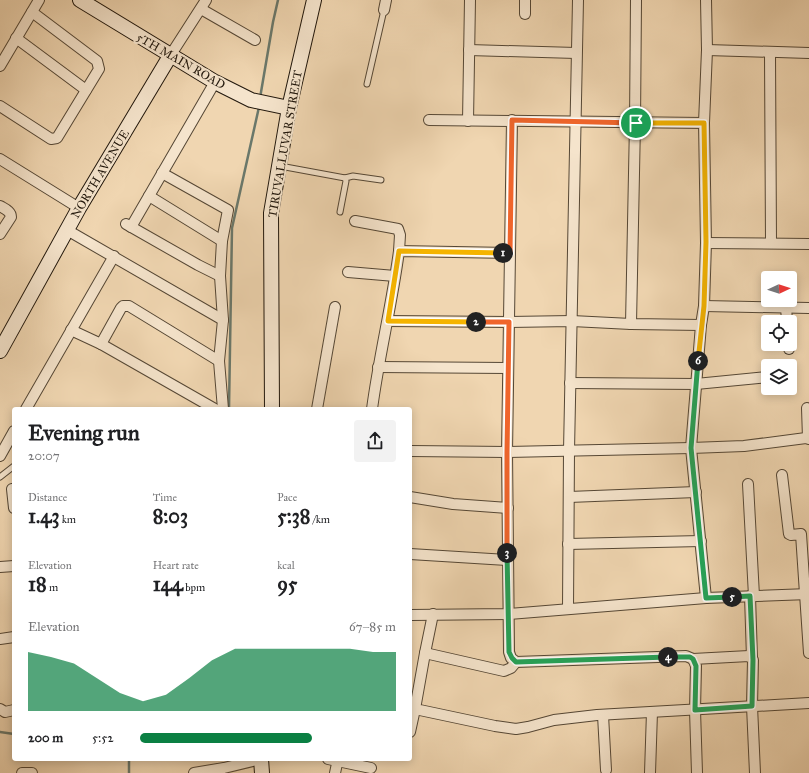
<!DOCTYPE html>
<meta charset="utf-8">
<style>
body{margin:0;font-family:"IM FELL Great Primer",serif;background:#f2f2f2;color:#202124;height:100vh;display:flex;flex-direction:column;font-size:15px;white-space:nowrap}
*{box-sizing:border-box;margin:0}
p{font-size:13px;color:#757577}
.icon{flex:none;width:22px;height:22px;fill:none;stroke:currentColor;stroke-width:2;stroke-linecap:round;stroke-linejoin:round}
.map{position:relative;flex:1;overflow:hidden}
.details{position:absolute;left:12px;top:407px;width:400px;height:354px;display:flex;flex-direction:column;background:#fff;border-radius:4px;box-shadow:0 2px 10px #0003}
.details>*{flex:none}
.needle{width:26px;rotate:86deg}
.buttons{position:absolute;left:761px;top:271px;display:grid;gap:8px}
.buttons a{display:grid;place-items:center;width:36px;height:36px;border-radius:4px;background:#fff;box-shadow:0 2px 10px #0003;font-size:20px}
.pin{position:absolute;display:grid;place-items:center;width:34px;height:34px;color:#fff;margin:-17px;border:2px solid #fff;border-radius:50%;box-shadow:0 1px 4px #0007}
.km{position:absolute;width:20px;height:20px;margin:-10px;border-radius:50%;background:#222;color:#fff;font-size:11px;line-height:20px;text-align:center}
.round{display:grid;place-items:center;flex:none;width:42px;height:42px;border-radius:4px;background:#f2f2f2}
.summary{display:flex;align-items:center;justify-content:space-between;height:68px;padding:0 16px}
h1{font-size:22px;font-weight:800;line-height:30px}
.figures{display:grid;grid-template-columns:repeat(3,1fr);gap:6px;height:68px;padding:4px 16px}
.figures div{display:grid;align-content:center}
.figures b{font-size:20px;font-weight:800}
.figures small{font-size:11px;font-weight:400}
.figures p{font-size:11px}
.chart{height:112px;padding:8px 16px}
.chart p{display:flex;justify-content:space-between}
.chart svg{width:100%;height:72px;margin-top:4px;fill:#0b8043;opacity:.7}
ul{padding:0 16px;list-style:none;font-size:13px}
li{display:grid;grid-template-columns:64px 48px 1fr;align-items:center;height:30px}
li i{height:10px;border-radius:5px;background:#0b8043}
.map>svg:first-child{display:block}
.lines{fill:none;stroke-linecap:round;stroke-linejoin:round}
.stream{stroke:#6a786b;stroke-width:2.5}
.lane-casing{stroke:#554735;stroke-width:7}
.street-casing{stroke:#554735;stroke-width:12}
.secondary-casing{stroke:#21170c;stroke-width:16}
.lane{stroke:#f5e4cc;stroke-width:5}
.street{stroke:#f5e4cc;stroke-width:10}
.secondary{stroke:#f5e4cc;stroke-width:14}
.split-1-casing{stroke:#fff;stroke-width:8}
.split-2-casing{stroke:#fff;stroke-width:8}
.split-3-casing{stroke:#fff;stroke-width:8}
.split-4-casing{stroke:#fff;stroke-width:8}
.split-5-casing{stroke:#fff;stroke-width:8}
.split-6-casing{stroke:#fff;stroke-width:8}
.split-7-casing{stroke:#fff;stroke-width:8}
.split-1{stroke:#f0652b;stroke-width:5}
.split-2{stroke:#f5b400;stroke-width:5}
.split-3{stroke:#f0652b;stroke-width:5}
.split-4{stroke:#22a559;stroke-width:5}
.split-5{stroke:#22a559;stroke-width:5}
.split-6{stroke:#22a559;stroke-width:5}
.split-7{stroke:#f5b400;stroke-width:5}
.labels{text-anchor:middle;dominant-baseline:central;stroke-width:4;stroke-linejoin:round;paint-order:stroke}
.street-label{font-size:12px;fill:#21170c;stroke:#f5e4cc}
</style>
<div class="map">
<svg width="809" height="773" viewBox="0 0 809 773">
<rect width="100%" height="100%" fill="#f0d6b1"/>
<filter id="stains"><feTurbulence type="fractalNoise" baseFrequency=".005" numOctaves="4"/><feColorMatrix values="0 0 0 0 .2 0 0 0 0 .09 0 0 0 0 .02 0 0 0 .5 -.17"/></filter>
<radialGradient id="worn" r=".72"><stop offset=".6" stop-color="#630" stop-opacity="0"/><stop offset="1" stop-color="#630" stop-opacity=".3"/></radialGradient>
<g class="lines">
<g class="stream">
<polyline points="260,98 273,22 278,0"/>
<polyline points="229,409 232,228 259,107"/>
<polyline points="0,732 14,734"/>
<polyline points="129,773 129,759"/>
</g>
<g class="lane-casing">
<g id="lane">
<polyline points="367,84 384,10"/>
<polyline points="280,166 345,178 346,181 340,212"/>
<polyline points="345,178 353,176 381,180"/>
<polyline points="0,477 14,466"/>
</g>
</g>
<g class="street-casing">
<g id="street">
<polyline points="525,0 525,14"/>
<polyline points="706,0 707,50 704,123 706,243 704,306 701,325 691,448 706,598"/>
<polyline points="201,9 255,40"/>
<polyline points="384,10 386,0"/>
<polyline points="16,38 86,90"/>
<polyline points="469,50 576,53"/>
<polyline points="707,50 809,53"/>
<polyline points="770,53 771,243"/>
<polyline points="170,56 206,0"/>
<polyline points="0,66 39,0"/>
<polyline points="0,106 51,139 57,138 99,69 97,61 32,12"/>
<polyline points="429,120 704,123"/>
<polyline points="512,120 507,452 509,652 511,658 516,662 686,656 693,659 749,656 753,660 752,706 755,773"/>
<polyline points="468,121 470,0"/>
<polyline points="0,159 79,208"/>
<polyline points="162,173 228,210 222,241 220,276 223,320 219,361 223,409"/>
<polyline points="149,196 222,241"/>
<path d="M 0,206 C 5,209 11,211 11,217 L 0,234"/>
<polyline points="355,221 398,229 400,235 399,251"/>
<polyline points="126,224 198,265 220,276"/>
<polyline points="131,227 215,82"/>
<polyline points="67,230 223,320"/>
<polyline points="706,243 809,244"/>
<polyline points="348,272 395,276"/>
<polyline points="704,306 809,308"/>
<polyline points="786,306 787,322"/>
<polyline points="388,321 509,322 572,321 631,324 701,325"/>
<polyline points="631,324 635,123 636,0"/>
<polyline points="71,330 101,344 121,308 123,306 129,306 219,361"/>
<polyline points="101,344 215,409"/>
<polyline points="789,344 789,349"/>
<polyline points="378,367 508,368"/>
<polyline points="570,383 696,384 768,377"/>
<polyline points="807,408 808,438"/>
<polyline points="26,409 114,256"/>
<polyline points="317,409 335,307"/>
<path d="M 372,409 C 379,356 392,304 399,251 L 510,253"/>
<polyline points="410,451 507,452 691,448 744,446 806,438 809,439"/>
<polyline points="0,456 14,431"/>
<polyline points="782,475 789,534 791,535 801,534 809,653"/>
<polyline points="748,484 754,596"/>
<polyline points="12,489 14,508"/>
<polyline points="410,497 453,504 508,508"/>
<polyline points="569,497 696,492"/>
<polyline points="568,544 701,541"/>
<polyline points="410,554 507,560"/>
<polyline points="0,567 14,566"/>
<polyline points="750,596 752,658"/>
<polyline points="568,609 569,451 578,0"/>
<polyline points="433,614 425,653 415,709 495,726 516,729 528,727 554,720 597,715 809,703"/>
<polyline points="410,615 509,614 706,598 809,594"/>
<polyline points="0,639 14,637"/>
<polyline points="425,653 504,671 511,668 516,662"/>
<polyline points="693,659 696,666 695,710 697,773"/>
<polyline points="0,709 5,712 14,710"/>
<polyline points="603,715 606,770"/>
<polyline points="410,732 415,709"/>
<polyline points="328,759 371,768"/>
<polyline points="22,773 32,773"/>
<polyline points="194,773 224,768 261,759"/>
<polyline points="335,773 338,759"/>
<polyline points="650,773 652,712"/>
</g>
</g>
<g class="secondary-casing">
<g id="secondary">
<polyline points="80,0 215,82 251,100 289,108"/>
<polyline points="0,351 79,208 170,56"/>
<polyline points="272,409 271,213 289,108 314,0"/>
<polyline points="261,759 262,773"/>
</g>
</g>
<use href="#lane" class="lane"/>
<use href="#street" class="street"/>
<use href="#secondary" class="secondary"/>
</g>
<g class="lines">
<g class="split-1-casing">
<polyline id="split-1" points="503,253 510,253 512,120 636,123"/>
</g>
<g class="split-2-casing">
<polyline id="split-2" points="476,322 388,321 399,251 503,253"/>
</g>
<g class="split-3-casing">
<polyline id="split-3" points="476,322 509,322 507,452 507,553"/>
</g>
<g class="split-4-casing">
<polyline id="split-4" points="507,553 509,652 512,658 516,662 668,657"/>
</g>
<g class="split-5-casing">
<polyline id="split-5" points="668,657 690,657 693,659 696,666 695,710 752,706 753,660 750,596 732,597"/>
</g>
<g class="split-6-casing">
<polyline id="split-6" points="698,361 691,448 706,598 732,597"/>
</g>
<g class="split-7-casing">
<polyline id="split-7" points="636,123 704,123 706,242 704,306 698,361"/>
</g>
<use href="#split-1" class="split-1"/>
<use href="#split-2" class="split-2"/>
<use href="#split-3" class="split-3"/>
<use href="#split-4" class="split-4"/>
<use href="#split-5" class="split-5"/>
<use href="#split-6" class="split-6"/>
<use href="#split-7" class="split-7"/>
</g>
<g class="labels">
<g class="street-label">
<text transform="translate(181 61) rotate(30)">5TH MAIN ROAD</text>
<text transform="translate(285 144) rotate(-80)">TIRUVALLUVAR STREET</text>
<text transform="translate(100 174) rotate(-59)">NORTH AVENUE</text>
</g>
</g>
<rect width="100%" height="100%" filter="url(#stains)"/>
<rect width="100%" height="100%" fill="url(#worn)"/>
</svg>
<div class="buttons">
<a><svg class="needle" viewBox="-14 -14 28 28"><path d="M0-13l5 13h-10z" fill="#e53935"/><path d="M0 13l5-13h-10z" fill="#757577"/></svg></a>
<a><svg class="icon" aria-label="locate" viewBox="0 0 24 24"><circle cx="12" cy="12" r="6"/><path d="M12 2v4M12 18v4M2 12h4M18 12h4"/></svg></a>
<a><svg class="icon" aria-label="layers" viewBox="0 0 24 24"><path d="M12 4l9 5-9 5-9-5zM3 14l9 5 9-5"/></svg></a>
</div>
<div class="pin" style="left:636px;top:123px;background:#1e9e55"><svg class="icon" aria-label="arrive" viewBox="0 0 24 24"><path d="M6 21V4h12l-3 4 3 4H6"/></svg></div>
<b class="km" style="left:503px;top:253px">1</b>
<b class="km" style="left:476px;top:322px">2</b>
<b class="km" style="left:507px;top:553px">3</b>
<b class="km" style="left:668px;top:657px">4</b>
<b class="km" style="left:732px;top:597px">5</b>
<b class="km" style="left:698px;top:361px">6</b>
<section class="details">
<div class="summary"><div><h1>Evening run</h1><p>20:07</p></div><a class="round"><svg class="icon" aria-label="share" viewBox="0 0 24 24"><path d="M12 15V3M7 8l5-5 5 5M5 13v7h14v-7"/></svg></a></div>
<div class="figures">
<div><p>Distance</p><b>1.43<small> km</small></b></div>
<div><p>Time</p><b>8:03</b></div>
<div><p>Pace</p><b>5:38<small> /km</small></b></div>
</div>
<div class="figures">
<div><p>Elevation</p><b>18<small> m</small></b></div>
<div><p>Heart rate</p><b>144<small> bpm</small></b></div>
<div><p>kcal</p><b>95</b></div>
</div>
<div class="chart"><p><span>Elevation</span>67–85 m</p>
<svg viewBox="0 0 160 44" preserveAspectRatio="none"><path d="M0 44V8L10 11L20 15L30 24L40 33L50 38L60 34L70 24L80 13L90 6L100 6L110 6L120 6L130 6L140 6L150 8L160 8V44z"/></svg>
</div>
<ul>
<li><b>200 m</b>5:52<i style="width:67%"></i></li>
</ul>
</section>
</div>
